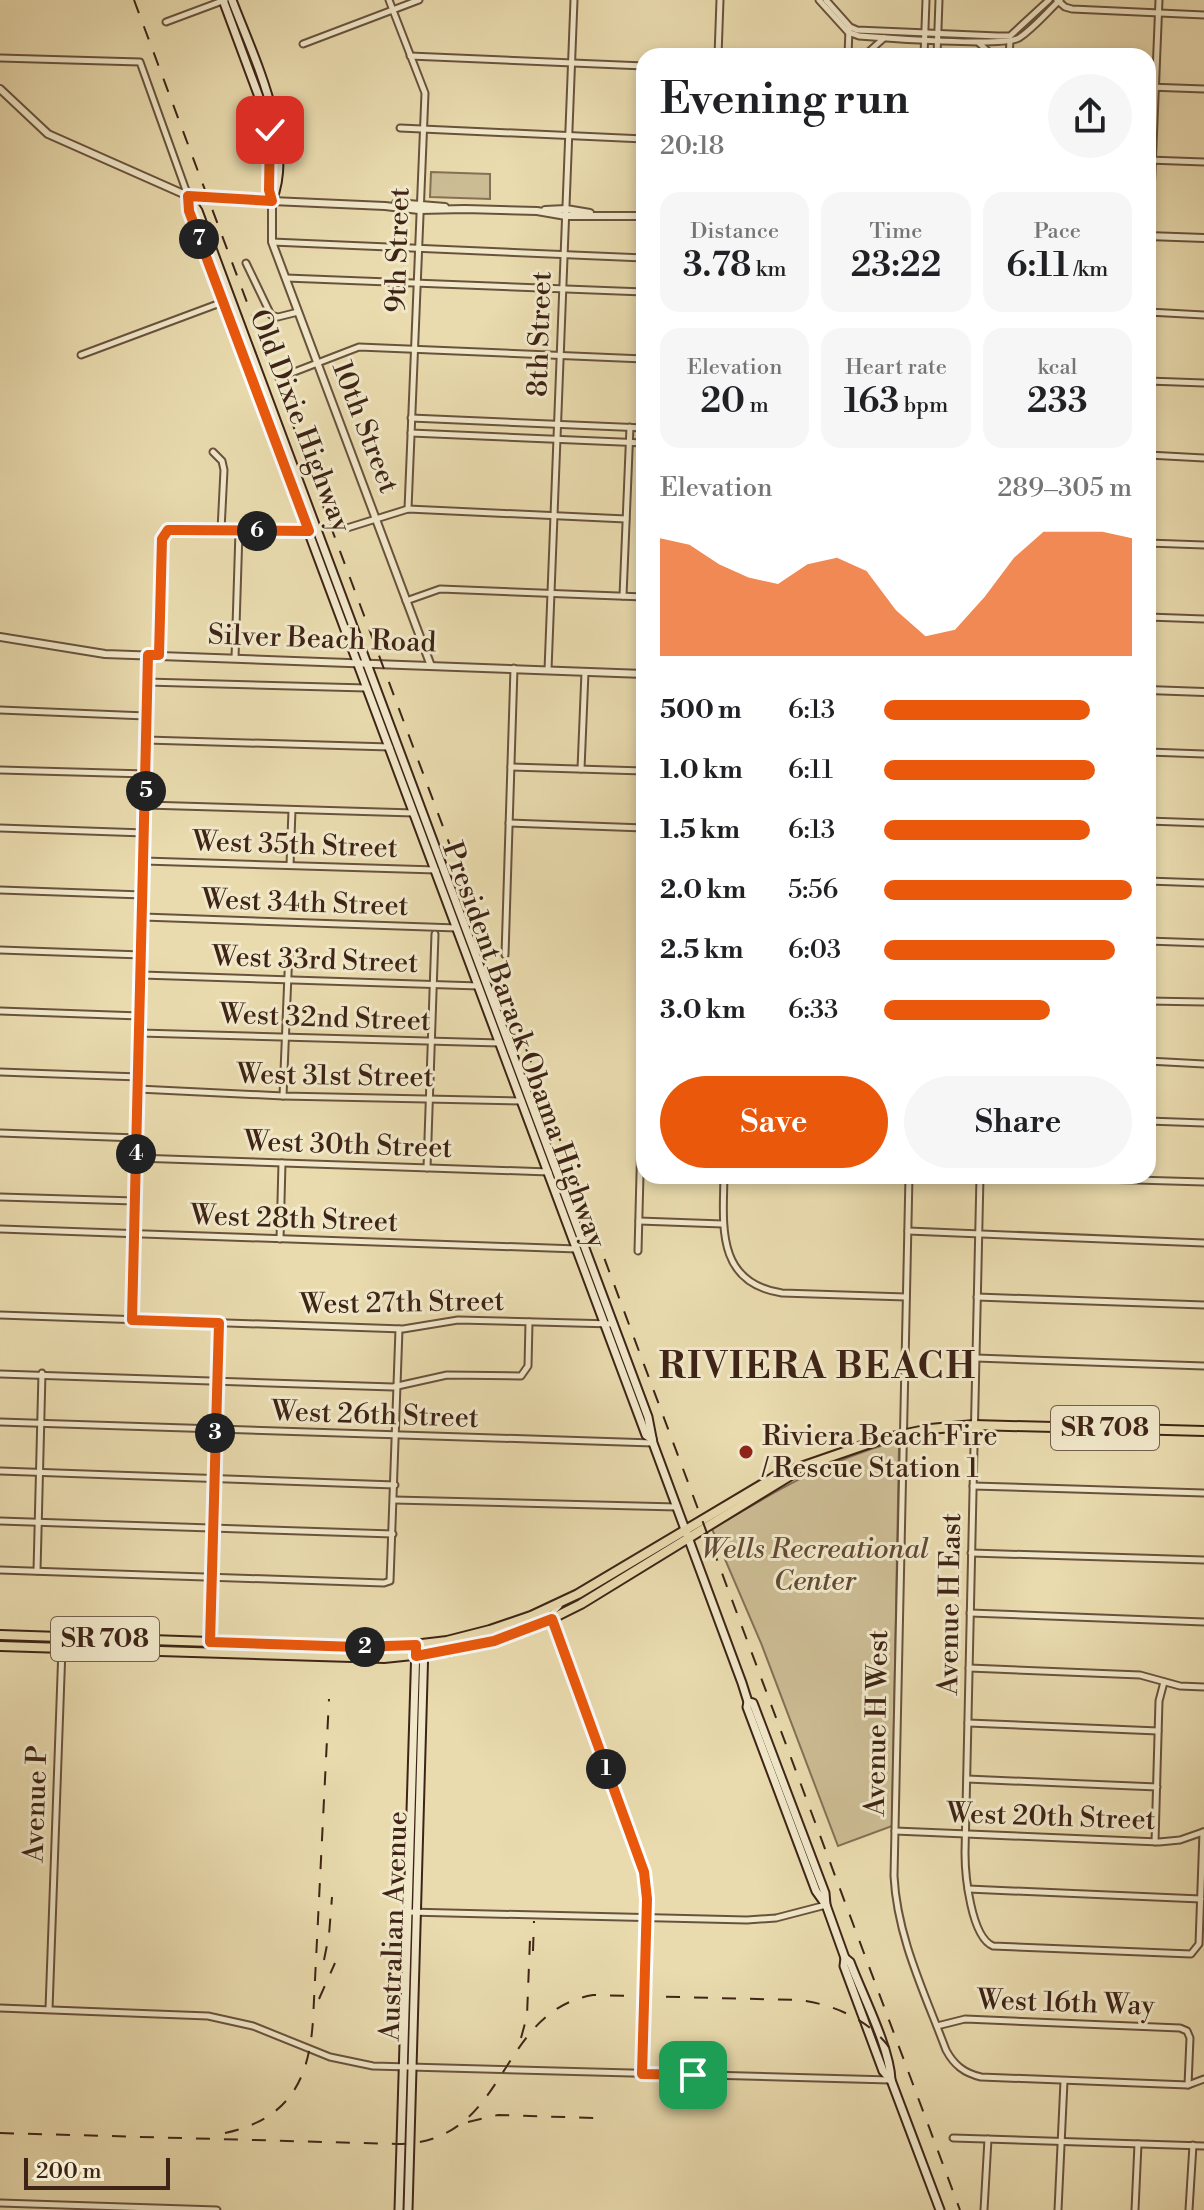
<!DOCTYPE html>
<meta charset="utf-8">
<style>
body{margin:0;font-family:"Libre Bodoni",serif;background:#f6f6f6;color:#202124;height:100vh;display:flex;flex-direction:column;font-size:30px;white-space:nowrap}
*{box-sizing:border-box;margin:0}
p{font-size:26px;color:#757577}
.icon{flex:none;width:44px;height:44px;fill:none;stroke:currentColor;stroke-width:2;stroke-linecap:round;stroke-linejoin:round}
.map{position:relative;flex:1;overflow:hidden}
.side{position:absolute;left:636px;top:48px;width:520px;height:1136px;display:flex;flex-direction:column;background:#fff;border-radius:24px;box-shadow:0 4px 12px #0003}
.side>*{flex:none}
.scale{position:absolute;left:24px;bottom:20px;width:146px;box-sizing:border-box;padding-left:8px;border:4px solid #3e2417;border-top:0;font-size:22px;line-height:28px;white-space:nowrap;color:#3e2417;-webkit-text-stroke:6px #f1e8ca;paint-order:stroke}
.pin{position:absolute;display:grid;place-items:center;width:68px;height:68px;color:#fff;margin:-34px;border-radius:16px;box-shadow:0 4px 12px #0006}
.km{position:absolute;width:40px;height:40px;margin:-20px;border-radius:50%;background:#222;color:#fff;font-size:22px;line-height:40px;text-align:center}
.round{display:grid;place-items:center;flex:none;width:84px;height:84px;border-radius:42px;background:#f6f6f6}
.head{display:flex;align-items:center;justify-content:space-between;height:136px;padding:0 24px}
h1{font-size:44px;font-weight:600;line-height:60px}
.metrics{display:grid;grid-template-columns:repeat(3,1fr);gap:12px;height:136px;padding:8px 24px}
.metrics div{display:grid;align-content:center;border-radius:20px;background:#f6f6f6;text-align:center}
.metrics b{font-size:34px;font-weight:600}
.metrics small{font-size:22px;font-weight:400}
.metrics p{font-size:22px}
.chart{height:224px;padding:16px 24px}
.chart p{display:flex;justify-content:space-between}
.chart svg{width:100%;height:144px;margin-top:8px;fill:#ea580c;opacity:.7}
.cta{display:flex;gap:16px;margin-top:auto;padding:16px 24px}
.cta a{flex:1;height:92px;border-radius:48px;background:#ea580c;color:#fff;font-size:32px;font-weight:600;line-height:92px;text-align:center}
.cta a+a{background:#f6f6f6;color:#202124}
ul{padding:0 24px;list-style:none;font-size:26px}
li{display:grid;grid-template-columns:128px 96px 1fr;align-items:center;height:60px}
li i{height:20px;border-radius:10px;background:#ea580c}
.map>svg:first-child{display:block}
.green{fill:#ccbc94;stroke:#857056;stroke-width:2}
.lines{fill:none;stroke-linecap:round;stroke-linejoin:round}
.minor-casing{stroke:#69523d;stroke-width:9}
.tertiary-casing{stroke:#69523d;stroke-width:10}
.secondary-casing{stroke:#3e2417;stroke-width:11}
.primary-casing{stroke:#3e2417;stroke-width:12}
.minor{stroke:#f1e8ca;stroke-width:5}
.tertiary{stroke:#f1e8ca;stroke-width:6}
.secondary{stroke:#f1e8ca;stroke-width:7}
.primary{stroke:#e9dbae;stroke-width:8}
.rail{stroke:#3e2417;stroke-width:2;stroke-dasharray:14 14;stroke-linecap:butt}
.route-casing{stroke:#fff;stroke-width:16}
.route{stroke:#ea580c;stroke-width:10}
.poi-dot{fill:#8f2418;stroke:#f1e8ca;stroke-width:3}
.labels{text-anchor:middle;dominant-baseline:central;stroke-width:6;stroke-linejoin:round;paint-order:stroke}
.shield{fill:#f1e8ca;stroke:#745f4d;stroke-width:2}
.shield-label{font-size:26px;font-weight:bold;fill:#3e2417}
.street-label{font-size:28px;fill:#3e2417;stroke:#f1e8ca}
.poi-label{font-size:28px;fill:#3e2417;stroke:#f1e8ca;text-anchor:start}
.park-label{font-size:28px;font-style:italic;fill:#624a36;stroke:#f1e8ca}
.district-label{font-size:36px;font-weight:bold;letter-spacing:2px;fill:#3e2417;stroke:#f1e8ca}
</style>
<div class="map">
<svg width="1204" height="2210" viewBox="0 0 1204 2210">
<rect width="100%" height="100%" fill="#e9dbae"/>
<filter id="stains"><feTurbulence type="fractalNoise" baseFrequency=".0025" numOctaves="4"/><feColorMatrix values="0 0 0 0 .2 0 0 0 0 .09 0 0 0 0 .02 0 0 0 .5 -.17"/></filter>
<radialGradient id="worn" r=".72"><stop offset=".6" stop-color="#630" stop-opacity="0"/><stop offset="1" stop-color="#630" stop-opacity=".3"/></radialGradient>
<g class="green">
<polygon points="431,172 490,174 490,199 430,197"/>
<path d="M 894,1442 L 899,1447 L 892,1826 L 838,1846 L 761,1643 L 712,1529 C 774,1492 823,1462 894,1442 Z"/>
</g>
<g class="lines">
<g class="minor-casing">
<g id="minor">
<polyline points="389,0 425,93 408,509"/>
<path d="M 819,0 L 848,32 L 859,36 C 883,38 1005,47 1019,38 C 1034,28 1047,12 1060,0"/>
<polyline points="826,0 850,27 857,30 998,36 1010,36 1049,0"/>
<polyline points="1057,0 1065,7 1072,9 1204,15"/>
<polyline points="166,22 225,0"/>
<polyline points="979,43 993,56"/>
<polyline points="303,44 419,0"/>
<polyline points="410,56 644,66"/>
<polyline points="718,56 720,0"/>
<polyline points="848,56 849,29"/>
<polyline points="864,56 884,38"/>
<polyline points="924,56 926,0"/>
<polyline points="937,56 939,0"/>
<polyline points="1009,56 1010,41"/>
<polyline points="0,58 140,62 188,196"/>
<polyline points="1148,87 1204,89"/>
<polyline points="400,128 644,139"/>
<polyline points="1148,160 1204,162"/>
<polyline points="272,242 644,258"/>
<polyline points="246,263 271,315 278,317 298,312"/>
<polyline points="1148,267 1159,0"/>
<polyline points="286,278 644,292"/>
<polyline points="1148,312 1204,315"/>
<polyline points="81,355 231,299"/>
<polyline points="289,374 359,347 644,359"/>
<polyline points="1148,381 1204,383"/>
<polyline points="411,418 644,428"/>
<polyline points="411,433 644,443"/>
<polyline points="213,452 222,461 224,470 221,530"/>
<polyline points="1148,455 1204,458"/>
<polyline points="347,528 408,509 626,519"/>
<polyline points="1148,543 1204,545"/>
<polyline points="623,596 630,427"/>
<polyline points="406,601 440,589 644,597"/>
<polyline points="1148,617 1204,619"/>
<polyline points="159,655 160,553 162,539 168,530 309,531"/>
<polyline points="235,658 239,531"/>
<polyline points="548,670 574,0"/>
<polyline points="146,682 366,688"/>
<polyline points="0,710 146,716"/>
<polyline points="146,740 390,747"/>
<polyline points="1148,752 1204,754"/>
<polyline points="511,767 644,771"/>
<polyline points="581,769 585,672"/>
<polyline points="0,770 147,774"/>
<polyline points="146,805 414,813"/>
<polyline points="1148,821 1204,823"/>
<polyline points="509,823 644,828"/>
<polyline points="0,828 145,833"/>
<polyline points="144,861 436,870"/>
<polyline points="290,865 292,810"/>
<polyline points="1148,881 1204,883"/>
<polyline points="0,890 143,895"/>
<polyline points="143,917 457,928"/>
<polyline points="1148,941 1204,943"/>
<polyline points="0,950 142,955"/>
<polyline points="505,955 514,668"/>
<polyline points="142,975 479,986"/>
<polyline points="1148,1001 1204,1002"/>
<polyline points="0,1011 140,1016"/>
<polyline points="140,1033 500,1043"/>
<polyline points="1148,1061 1204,1064"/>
<polyline points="0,1072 139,1077"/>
<polyline points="138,1089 283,1096 522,1101"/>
<polyline points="283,1096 289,950"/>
<polyline points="1148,1121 1204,1123"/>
<polyline points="0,1133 137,1138"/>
<polyline points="136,1158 549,1172"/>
<polyline points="427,1168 435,934"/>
<path d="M 724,1176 C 723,1226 716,1283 782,1293 L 906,1297"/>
<path d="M 909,1176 L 894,1876 C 897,1937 925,1994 946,2050 C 954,2065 964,2073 981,2077 L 1188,2085 L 1204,2079"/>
<path d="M 980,1176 L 965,1853 C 965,1875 971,1937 993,1946 L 1191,1954 L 1199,1944 L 1203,1832"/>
<polyline points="995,1176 1204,1182"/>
<polyline points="0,1197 135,1201"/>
<polyline points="639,1221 723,1224"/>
<polyline points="0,1229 577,1249"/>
<polyline points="908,1231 1204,1243"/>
<polyline points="280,1239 282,1163"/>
<polyline points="638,1251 644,1022"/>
<polyline points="977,1297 1204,1305"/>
<polyline points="0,1315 403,1329 458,1320 613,1324"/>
<polyline points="132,1320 148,655"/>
<polyline points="976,1358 1204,1366"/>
<polyline points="0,1374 393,1387 447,1375 521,1376 528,1366 529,1322"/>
<polyline points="0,1422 653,1443"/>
<polyline points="0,1471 395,1485"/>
<polyline points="973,1486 1204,1493"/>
<polyline points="394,1500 677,1507"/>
<polyline points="0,1521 393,1534"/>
<polyline points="971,1553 1204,1560"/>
<polyline points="0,1570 384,1583 390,1581 399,1329"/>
<polyline points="37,1571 42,1373"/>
<polyline points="559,1606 554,1611 552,1619 644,1872 647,1899 642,2074"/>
<polyline points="970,1613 1204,1622"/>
<polyline points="210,1653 219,1323"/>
<polyline points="969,1668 1140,1675 1180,1686 1204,1687"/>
<polyline points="968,1723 1158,1731"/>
<polyline points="967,1779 1157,1787"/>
<polyline points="895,1831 1159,1842 1180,1840 1203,1832"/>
<polyline points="1155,1842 1159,1701 1164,1682"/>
<polyline points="968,1889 1201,1899"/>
<polyline points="408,1912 747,1920 776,1918 826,1905"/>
<polyline points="0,2008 208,2016 253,2026 330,2057 373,2066 890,2080"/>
<polyline points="49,2009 62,1648"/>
<polyline points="937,2026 965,2019 1180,2028 1187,2031 1190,2038 1188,2085"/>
<polyline points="953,2138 1204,2146"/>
<polyline points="0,2203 217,2210"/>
<polyline points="984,2210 988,2139"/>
<polyline points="1058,2210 1064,2081"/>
<polyline points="1135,2210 1138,2144"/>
<polyline points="1189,2210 1193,2145"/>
</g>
</g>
<g class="tertiary-casing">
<g id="tertiary">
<polyline points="0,89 48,134 188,196"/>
<polyline points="396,203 445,207"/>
<polyline points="545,210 566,209 590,213"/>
<polyline points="1148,236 1204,238"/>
<polyline points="0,637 105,654 644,674"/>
<polyline points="431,666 272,242 272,201 385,206 419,210 465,209 537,211 566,216 644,216"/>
<polyline points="1148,690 1204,692"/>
</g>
</g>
<g class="secondary-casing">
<g id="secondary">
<polyline points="223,0 269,124 269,190 272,201"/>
<path d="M 232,0 C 253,56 296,141 272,201"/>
<polyline points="188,196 198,211 648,1417 653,1443 742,1683 748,1702 747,1707 816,1891 826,1905"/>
<polyline points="188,196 272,201"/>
<polyline points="188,198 190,215 646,1435 652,1439"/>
<path d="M 748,1702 L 753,1703 L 825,1893 L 826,1905 L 845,1958 L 850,1962 C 862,1994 890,2048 891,2080 L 940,2210"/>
<polyline points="845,1958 844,1966 883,2071 891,2080"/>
<polyline points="399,2210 416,1645"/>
<polyline points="408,2210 424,1644"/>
</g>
</g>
<g class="primary-casing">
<g id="primary">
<polyline points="0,1635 357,1647 405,1646 447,1641 490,1630 531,1616 578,1594 778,1475 882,1439 930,1429 974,1425 1204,1431"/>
<polyline points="0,1646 384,1658 451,1651 494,1641 535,1627 581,1604 796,1472"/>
</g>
</g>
<use href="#minor" class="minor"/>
<use href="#tertiary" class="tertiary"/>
<use href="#secondary" class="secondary"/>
<use href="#primary" class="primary"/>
<g class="rail">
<polyline points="134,0 960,2210"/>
<polyline points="533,1951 534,1921"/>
<polyline points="324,1960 329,1935 332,1897"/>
<polyline points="319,1999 335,1963"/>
<polyline points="521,2038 527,2016 530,1939"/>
<polyline points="468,2122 498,2115 596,2118"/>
<path d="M 0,2133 L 397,2144 C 510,2144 495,2012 593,1995 L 798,2000 C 836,2004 877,2023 896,2058"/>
<path d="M 225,2133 C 289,2119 309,2081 313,2020 L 329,1699"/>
</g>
</g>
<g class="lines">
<g class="route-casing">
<polyline id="route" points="270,130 269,190 272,201 188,196 189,211 309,531 177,530 168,530 162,539 159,655 148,655 132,1320 219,1323 210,1642 357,1647 416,1645 416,1656 494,1641 552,1619 644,1872 647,1899 642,2074 693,2075"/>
</g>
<use href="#route" class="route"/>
</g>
<circle class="poi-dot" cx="746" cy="1452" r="8"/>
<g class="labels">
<g class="shield">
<rect x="1051" y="1406" width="108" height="44" rx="6"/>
<rect x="51" y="1617" width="108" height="44" rx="6"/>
</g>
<g class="shield-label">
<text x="1105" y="1428">SR 708</text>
<text x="105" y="1639">SR 708</text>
</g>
<g class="street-label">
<text transform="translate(398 250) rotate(-88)">9th Street</text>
<text transform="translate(540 334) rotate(-88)">8th Street</text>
<text transform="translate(300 421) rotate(69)">Old Dixie Highway</text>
<text transform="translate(365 427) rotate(69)">10th Street</text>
<text transform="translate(322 639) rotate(2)">Silver Beach Road</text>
<text transform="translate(295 845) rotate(2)">West 35th Street</text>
<text transform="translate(305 903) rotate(2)">West 34th Street</text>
<text transform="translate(315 960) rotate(2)">West 33rd Street</text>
<text transform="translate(325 1018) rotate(2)">West 32nd Street</text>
<text transform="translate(524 1045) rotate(70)">President Barack Obama Highway</text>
<text transform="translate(335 1076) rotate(1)">West 31st Street</text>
<text transform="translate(348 1145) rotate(2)">West 30th Street</text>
<text transform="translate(294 1219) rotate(2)">West 28th Street</text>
<text transform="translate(402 1303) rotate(-1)">West 27th Street</text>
<text transform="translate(375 1415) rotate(2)">West 26th Street</text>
<text transform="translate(950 1604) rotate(-89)">Avenue H East</text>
<text transform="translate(877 1723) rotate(-89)">Avenue H West</text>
<text transform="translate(36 1804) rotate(-88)">Avenue P</text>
<text transform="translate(1051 1817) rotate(2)">West 20th Street</text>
<text transform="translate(394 1926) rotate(-88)">Australian Avenue</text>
<text transform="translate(1066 2003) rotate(2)">West 16th Way</text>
</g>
<g class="poi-label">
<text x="762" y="1436">Riviera Beach Fire<tspan x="762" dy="32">/ Rescue Station 1</tspan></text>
</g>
<g class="park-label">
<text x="815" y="1549">Wells Recreational<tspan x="815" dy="32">Center</tspan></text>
</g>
<g class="district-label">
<text x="818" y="1367">RIVIERA BEACH</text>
</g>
</g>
<rect width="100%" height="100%" filter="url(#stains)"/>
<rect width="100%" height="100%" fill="url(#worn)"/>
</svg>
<div class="scale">200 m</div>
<div class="pin" style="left:693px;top:2075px;background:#1e9e55"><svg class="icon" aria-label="arrive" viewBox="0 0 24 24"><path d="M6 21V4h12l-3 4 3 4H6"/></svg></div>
<div class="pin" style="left:270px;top:130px;background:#d93025"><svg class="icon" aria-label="check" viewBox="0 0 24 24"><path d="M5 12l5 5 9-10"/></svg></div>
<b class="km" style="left:606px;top:1769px">1</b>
<b class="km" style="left:365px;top:1647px">2</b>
<b class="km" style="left:215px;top:1433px">3</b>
<b class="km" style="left:136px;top:1154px">4</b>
<b class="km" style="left:146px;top:791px">5</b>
<b class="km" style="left:257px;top:531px">6</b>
<b class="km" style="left:199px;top:239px">7</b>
<section class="side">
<div class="head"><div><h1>Evening run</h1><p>20:18</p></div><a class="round"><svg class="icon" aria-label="share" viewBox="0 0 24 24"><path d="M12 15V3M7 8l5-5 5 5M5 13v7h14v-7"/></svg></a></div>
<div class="metrics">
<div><p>Distance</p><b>3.78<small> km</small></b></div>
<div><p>Time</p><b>23:22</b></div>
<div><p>Pace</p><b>6:11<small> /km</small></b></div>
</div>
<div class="metrics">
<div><p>Elevation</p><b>20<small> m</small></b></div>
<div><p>Heart rate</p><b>163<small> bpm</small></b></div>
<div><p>kcal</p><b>233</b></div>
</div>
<div class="chart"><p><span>Elevation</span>289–305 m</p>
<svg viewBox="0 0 160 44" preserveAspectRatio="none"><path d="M0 44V8L10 10L20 16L30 20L40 22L50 16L60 14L70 18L80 30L90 38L100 36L110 26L120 14L130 6L140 6L150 6L160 8V44z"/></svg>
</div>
<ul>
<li><b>500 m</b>6:13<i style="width:83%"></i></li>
<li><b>1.0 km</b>6:11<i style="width:85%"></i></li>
<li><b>1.5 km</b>6:13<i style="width:83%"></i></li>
<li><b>2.0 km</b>5:56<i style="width:100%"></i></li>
<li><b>2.5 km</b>6:03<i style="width:93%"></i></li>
<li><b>3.0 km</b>6:33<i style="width:67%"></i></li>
</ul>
<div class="cta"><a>Save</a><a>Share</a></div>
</section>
</div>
